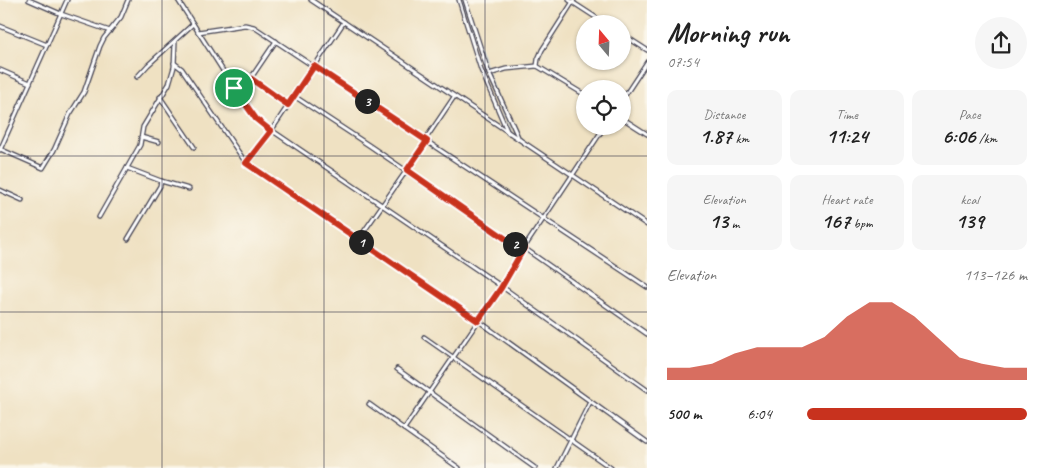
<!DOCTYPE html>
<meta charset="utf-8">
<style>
body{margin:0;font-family:Caveat,sans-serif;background:#f6f6f6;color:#222;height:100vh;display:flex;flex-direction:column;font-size:19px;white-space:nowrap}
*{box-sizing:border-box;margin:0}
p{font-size:16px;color:#767676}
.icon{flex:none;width:28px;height:28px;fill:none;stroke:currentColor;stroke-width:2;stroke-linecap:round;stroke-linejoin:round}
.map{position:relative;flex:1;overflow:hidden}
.sheet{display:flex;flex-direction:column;background:#fff;width:400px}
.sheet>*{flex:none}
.needle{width:32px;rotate:341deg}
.buttons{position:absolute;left:576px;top:15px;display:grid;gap:10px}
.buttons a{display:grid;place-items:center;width:55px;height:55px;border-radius:50%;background:#fff;box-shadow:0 1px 4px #0004;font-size:25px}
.pin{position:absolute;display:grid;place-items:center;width:42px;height:42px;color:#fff;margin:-21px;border:2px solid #fff;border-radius:50%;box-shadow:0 1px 5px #0007}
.km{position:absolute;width:25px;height:25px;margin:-12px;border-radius:50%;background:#222;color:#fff;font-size:14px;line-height:25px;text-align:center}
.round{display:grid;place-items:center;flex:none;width:52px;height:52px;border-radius:26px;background:#f6f6f6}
.summary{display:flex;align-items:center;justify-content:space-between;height:85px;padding:0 20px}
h1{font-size:28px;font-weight:600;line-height:38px}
.figures{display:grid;grid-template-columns:repeat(3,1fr);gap:8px;height:85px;padding:5px 20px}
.figures div{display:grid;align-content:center;border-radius:10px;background:#f6f6f6;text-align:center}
.figures b{font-size:21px;font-weight:600}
.figures small{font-size:14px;font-weight:400}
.figures p{font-size:14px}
.chart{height:140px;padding:10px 20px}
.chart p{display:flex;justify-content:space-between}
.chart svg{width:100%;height:90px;margin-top:5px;fill:#c8321e;opacity:.7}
ul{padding:0 20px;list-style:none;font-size:16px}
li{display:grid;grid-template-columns:80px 60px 1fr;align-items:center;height:38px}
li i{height:12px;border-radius:6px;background:#c8321e}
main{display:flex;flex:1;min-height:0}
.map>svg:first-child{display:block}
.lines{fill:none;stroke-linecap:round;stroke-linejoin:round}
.stream{stroke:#7cbdf1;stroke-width:1}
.minor-casing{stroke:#413f4f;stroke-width:5.5}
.minor{stroke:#fff;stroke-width:3}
.route-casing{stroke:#fff;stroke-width:10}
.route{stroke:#c8321e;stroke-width:6}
.grid{fill:none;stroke:#22223b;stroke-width:1;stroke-opacity:0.55}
</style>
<main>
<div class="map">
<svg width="647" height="468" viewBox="0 0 647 468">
<rect width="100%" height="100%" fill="#fbf7ec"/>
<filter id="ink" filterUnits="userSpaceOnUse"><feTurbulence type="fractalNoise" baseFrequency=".02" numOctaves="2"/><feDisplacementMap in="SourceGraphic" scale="10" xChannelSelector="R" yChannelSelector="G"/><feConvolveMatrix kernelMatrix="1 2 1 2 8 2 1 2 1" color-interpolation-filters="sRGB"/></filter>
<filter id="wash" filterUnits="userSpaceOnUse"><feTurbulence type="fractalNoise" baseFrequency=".0096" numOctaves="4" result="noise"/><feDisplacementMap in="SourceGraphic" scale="20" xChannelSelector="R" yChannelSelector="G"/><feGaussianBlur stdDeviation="1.12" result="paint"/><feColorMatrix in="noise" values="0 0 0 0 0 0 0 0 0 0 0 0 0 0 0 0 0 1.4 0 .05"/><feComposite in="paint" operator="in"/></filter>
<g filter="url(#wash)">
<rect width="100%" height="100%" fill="#efe1c2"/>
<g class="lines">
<polyline class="stream" points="463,0 498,105 513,134"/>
</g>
</g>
<g filter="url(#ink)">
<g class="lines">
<g class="minor-casing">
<g id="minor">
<polyline points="29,0 61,14 110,31"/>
<polyline points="178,0 234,88 258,121 501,286 647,390"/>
<polyline points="311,0 647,225"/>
<polyline points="459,0 481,70 508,133"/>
<polyline points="465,0 488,71 519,139"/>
<polyline points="569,0 606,24"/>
<polyline points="344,22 271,131 246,163 462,309 647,442"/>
<polyline points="0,26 47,45"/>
<polyline points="198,32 245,25 254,27 647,287"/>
<polyline points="622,34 647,50"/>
<polyline points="174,63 182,69 246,163"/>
<polyline points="537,66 538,59 542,50 574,0"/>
<polyline points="0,70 30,83"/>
<polyline points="489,74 506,69 537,66 585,95"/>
<polyline points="137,77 148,65 193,24"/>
<polyline points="250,78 288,105"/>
<polyline points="234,88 253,75 276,41"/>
<polyline points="294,96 370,146 506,239 524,248 647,334"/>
<polyline points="160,97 194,147"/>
<polyline points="622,100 647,62"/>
<polyline points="622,118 647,134"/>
<polyline points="141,137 159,142"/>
<polyline points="0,149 43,168 54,150 70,114 84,92 100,46 104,38 121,17 128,0"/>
<polyline points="0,150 67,0"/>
<polyline points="127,168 161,181 189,189"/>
<polyline points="0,190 22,200"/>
<polyline points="99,217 140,145 143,127 169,84 174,67 175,42"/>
<polyline points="128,239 160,186 161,181"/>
<polyline points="358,240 427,141 427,137 454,97"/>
<polyline points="424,337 611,468"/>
<polyline points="397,369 535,468"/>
<polyline points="369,404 404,429 501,288 524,248 605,126"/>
<polyline points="404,429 459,468"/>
<polyline points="557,468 590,402"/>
</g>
</g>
<use href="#minor" class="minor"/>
</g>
</g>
<g class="lines" filter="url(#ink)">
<g class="route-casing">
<polygon id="route" points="314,66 427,141 407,170 506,239 524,248 501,288 478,321 246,163 271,131 256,119 234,88 250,78 288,105"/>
</g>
<use href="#route" class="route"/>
</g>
<path class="grid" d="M 162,0 L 162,468M 324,0 L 324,468M 485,0 L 485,468M 0,156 L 647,156M 0,312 L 647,312"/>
</svg>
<div class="buttons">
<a><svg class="needle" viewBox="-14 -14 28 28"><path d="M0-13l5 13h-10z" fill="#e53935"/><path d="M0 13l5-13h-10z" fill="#767676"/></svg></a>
<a><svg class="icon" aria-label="locate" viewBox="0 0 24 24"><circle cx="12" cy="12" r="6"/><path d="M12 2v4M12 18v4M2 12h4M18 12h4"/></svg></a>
</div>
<div class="pin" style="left:234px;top:88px;background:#1e9e55"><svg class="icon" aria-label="arrive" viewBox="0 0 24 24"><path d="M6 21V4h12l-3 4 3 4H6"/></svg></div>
<b class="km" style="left:361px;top:242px">1</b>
<b class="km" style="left:515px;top:244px">2</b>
<b class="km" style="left:367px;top:101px">3</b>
</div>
<section class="sheet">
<div class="summary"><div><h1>Morning run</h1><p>07:54</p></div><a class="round"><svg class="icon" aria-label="share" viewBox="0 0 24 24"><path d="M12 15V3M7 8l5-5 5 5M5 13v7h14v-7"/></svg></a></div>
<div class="figures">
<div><p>Distance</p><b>1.87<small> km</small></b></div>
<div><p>Time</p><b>11:24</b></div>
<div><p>Pace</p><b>6:06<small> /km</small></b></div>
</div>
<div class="figures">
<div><p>Elevation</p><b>13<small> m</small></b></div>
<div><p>Heart rate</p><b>167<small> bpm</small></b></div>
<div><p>kcal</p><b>139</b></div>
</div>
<div class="chart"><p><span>Elevation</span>113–126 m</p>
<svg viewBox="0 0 160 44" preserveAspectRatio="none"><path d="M0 44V38L10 38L20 36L30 31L40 28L50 28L60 28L70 23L80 13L90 6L100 6L110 13L120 23L130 33L140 36L150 38L160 38V44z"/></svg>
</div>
<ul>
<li><b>500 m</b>6:04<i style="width:100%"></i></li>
</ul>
</section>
</main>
